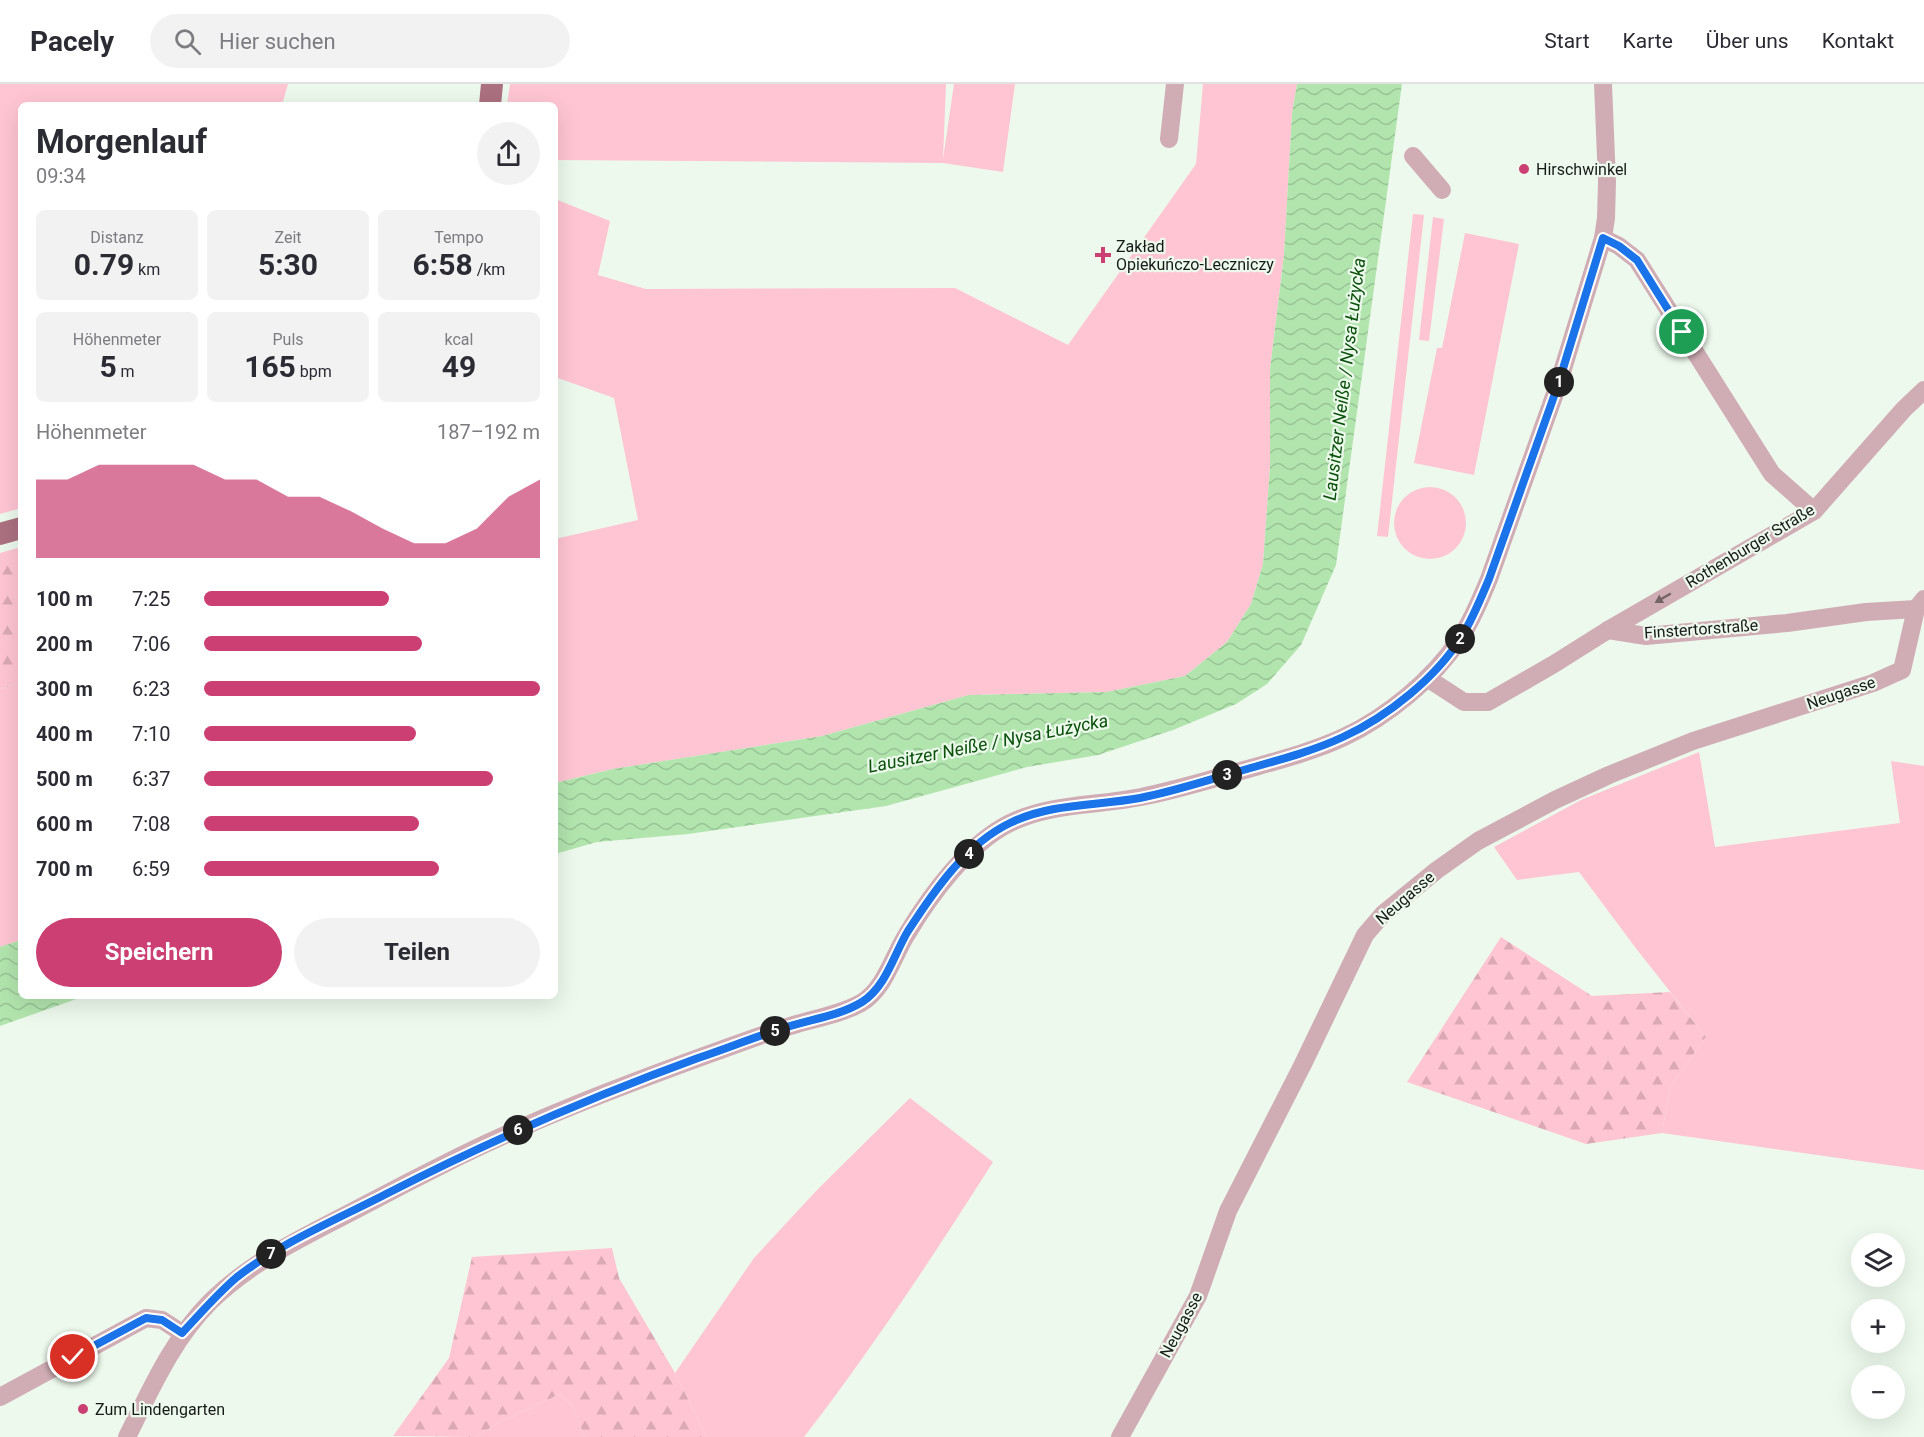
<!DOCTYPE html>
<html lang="de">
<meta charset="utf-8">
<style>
body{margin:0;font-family:Roboto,sans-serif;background:#f2f2f3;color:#2b2b33;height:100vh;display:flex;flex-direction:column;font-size:22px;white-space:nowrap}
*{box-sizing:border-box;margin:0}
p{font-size:20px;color:#7c7c81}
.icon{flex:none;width:33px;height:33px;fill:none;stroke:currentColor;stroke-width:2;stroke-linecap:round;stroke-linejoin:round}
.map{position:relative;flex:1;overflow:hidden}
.details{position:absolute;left:18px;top:18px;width:540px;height:897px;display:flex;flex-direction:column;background:#fff;border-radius:9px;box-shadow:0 6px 24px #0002}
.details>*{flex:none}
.buttons{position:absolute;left:1851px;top:1149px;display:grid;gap:12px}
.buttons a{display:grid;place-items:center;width:54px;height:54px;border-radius:50%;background:#fff;box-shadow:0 6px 24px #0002;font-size:30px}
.pin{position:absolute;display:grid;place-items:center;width:51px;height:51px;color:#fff;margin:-26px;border:3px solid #fff;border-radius:50%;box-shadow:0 2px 6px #0007}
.km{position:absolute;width:30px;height:30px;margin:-15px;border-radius:50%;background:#222;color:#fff;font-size:16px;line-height:30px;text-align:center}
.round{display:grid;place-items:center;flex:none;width:63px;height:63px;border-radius:32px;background:#f2f2f3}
.head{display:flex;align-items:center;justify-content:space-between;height:102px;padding:0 18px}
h1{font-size:33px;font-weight:700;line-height:45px}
.metrics{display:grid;grid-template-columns:repeat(3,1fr);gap:9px;height:102px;padding:6px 18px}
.metrics div{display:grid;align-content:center;border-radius:9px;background:#f2f2f3;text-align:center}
.metrics b{font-size:30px;font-weight:700}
.metrics small{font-size:16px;font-weight:400}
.metrics p{font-size:16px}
.chart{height:168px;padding:12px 18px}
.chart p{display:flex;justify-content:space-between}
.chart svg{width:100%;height:108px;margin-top:6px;fill:#cb3f72;opacity:.7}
.primary-button{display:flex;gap:12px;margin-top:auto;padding:12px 18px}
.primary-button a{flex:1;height:69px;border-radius:36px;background:#cb3f72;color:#fff;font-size:24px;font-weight:700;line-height:69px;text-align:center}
.primary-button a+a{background:#f2f2f3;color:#2b2b33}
ul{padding:0 18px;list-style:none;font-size:20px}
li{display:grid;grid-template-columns:96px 72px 1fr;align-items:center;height:45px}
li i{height:15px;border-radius:8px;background:#cb3f72}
header{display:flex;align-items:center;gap:36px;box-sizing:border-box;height:84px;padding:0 30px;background:#fff;border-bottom:2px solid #e1e1e2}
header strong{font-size:28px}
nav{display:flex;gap:33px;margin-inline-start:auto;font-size:21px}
.search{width:420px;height:54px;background:#f2f2f3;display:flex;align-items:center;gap:15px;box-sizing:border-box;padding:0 21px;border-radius:33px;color:#7c7c81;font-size:22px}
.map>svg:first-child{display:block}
.green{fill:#ffc5d3}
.forest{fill:url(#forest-firs)}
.water{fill:url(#water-waves)}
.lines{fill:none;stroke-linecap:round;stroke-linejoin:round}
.minor{stroke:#d0adb5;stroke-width:18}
.major{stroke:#ac7180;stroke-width:22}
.oneway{fill:#746466}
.route-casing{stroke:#fff;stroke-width:12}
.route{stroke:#1a73e8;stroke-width:8}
.poi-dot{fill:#cb3f72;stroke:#edf9ec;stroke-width:2}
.labels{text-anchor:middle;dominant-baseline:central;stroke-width:4.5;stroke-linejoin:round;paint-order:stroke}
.poi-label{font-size:16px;fill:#171b17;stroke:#edf9ec;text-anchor:start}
.street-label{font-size:16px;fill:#171b17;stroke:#edf9ec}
.water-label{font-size:18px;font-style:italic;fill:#075108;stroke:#edf9ec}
</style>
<header>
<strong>Pacely</strong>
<div class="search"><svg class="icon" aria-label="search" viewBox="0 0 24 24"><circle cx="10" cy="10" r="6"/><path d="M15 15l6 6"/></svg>Hier suchen</div>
<nav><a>Start</a><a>Karte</a><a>Über uns</a><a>Kontakt</a></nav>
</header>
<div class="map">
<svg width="1924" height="1353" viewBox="0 0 1924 1353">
<defs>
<pattern id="forest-firs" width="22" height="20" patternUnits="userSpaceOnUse" patternTransform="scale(1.5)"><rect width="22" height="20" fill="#ffc5d3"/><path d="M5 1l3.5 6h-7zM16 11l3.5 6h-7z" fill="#daa9b4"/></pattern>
<pattern id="water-waves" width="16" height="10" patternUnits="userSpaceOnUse" patternTransform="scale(1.5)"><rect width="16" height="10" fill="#b2e5ae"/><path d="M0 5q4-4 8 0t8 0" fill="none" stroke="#98c495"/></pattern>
</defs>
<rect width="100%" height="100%" fill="#edf9ec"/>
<g class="green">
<polygon points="0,0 288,0 282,21 21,21 21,424 0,430"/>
<polygon points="510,0 946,0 943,75 954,0 1015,0 1003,88 943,79 555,76 555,21 507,21"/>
<polygon points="1203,0 1297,0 1292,29 1284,171 1270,285 1270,382 1263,480 1251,520 1227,558 1185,592 1107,608 969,611 822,652 613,685 555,699 555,455 638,436 614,314 555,293 555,115 610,137 598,191 646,205 955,204 1068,261 1196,80"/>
<polygon points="1413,130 1424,131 1388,453 1377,452"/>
<polygon points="1433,133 1444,135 1429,257 1419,256"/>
<polygon points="1465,149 1519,160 1474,391 1414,379 1437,264 1442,264"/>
<circle cx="1430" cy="439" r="36"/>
<polygon points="21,597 21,856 0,863 0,606"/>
<polygon points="1699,668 1715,763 1900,739 1891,677 1924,682 1924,1086 1662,1049 1670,1003 1706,953 1638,867 1579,788 1517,796 1494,763 1581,716"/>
<path d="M 910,1014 L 993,1078 C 934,1171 872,1265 804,1353 L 707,1353 L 675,1289 L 754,1174 L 817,1106 Z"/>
<polygon points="560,1310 572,1321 585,1353 476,1353 496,1340"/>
</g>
<g class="forest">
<polygon points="21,463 21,597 0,606 0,469"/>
<polygon points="1501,853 1592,912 1670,908 1706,953 1670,1003 1662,1049 1586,1060 1407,998"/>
<polygon points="612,1164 619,1194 675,1289 707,1353 585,1353 572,1321 560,1310 496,1340 476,1353 393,1352 449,1274 472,1173"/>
</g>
<g class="water">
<polygon points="1297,0 1402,0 1336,481 1301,561 1267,600 1236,620 1173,646 1098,671 1027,683 886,722 688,750 597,758 555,770 555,699 613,685 822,652 969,611 1107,608 1185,592 1227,558 1251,520 1263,480 1270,382 1270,285 1284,171 1292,29"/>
<polygon points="21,856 21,912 85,912 0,942 0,863"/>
</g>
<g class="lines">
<g class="minor">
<polyline points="1169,55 1175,0"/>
<polyline points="1413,72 1442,106"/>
<polyline points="1603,154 1619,162 1637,176 1772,390 1814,427"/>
<polyline points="1608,546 1646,552 1787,539 1866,528 1916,525"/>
<polyline points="1427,594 1464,618 1488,618 1554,580 1608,546 1814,427 1904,325 1924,306"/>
<polyline points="0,1313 146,1234 162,1236 182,1249"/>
<path d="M 127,1353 C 151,1305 172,1256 211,1217 C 254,1175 308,1151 361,1123 C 393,1106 426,1089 458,1073 C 537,1034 619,1003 701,973 C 733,962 764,949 797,940 C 818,934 841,930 861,919 C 885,905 893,872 907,850 C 931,810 968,760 1010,739 C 1051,719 1097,722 1141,713 C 1177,706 1212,695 1248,685 C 1280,676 1314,667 1344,653 C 1387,633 1433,595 1459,556 C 1472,537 1480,516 1489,495 L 1558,301 L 1603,154 L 1606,134 L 1607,98 L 1603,0"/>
<polyline points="1120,1353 1198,1212 1228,1127 1303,980 1365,851 1383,830 1437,786 1478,757 1555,716 1609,691 1693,657 1873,599 1902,586 1916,525 1924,515"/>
</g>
<g class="major">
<polyline points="490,21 492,0"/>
<polyline points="0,450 21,444"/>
</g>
</g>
<defs><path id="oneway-solid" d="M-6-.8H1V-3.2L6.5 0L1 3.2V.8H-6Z" transform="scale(1.5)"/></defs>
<use class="oneway" href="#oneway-solid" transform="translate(1663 514) rotate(150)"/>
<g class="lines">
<g class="route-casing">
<path id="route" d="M 73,1273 L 146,1234 L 162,1236 L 182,1249 C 200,1230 217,1210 237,1193 C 282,1158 338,1135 388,1109 C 489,1057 591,1013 698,974 C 728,964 757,952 787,943 C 812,935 839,932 862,918 C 886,903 894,870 908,847 C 934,807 966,760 1010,739 C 1051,719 1096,722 1140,714 C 1176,707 1211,695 1247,685 C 1279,676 1313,667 1343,653 C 1387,633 1437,593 1462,552 C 1473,534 1481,514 1489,495 L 1558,301 L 1603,154 L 1619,162 L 1637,176 L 1682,248"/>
</g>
<use href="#route" class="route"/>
</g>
<g class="poi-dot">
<circle cx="1524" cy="85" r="6"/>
<path d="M1100 162h6v6h6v6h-6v6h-6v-6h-6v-6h6z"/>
<circle cx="83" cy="1325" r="6"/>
</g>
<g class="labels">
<g class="poi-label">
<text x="1536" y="85">Hirschwinkel</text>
<text x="1116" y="162">Zakład<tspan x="1116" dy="18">Opiekuńczo-Leczniczy</tspan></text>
<text x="95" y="1325">Zum Lindengarten</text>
</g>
<g class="street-label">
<text transform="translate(1750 462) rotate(-31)">Rothenburger Straße</text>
<text transform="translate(1701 545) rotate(-4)">Finstertorstraße</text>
<text transform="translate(1841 609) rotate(-19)">Neugasse</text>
<text transform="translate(1405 814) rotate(-41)">Neugasse</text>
<text transform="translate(1181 1241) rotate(-62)">Neugasse</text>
</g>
<g class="water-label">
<text transform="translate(1344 295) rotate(-83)">Lausitzer Neiße / Nysa Łużycka</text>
<text transform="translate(988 659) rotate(-11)">Lausitzer Neiße / Nysa Łużycka</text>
</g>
</g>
</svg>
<div class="buttons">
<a><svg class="icon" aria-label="layers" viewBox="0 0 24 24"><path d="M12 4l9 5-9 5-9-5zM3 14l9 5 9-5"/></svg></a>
<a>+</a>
<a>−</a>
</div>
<div class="pin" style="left:1682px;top:248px;background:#1e9e55"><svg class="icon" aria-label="arrive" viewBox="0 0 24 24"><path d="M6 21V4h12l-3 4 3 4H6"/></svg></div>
<div class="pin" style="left:73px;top:1273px;background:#d93025"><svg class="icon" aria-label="check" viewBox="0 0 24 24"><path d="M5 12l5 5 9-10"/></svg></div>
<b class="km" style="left:1559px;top:298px">1</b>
<b class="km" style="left:1460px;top:555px">2</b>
<b class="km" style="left:1227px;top:691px">3</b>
<b class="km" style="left:969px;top:770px">4</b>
<b class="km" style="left:775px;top:947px">5</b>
<b class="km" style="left:518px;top:1046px">6</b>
<b class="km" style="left:271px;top:1170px">7</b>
<section class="details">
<div class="head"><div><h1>Morgenlauf</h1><p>09:34</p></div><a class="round"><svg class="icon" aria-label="share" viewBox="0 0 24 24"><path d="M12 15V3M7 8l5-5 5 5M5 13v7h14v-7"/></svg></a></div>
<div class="metrics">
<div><p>Distanz</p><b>0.79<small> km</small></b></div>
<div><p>Zeit</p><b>5:30</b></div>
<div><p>Tempo</p><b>6:58<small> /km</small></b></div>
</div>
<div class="metrics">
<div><p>Höhenmeter</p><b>5<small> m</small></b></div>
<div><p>Puls</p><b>165<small> bpm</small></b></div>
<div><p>kcal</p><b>49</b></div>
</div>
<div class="chart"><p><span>Höhenmeter</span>187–192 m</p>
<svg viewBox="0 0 160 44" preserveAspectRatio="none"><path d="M0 44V12L10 12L20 6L30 6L40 6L50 6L60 12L70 12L80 19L90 19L100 25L110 32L120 38L130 38L140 32L150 19L160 12V44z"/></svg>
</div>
<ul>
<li><b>100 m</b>7:25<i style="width:55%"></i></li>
<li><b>200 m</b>7:06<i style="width:65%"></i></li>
<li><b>300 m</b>6:23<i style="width:100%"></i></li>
<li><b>400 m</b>7:10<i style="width:63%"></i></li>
<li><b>500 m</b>6:37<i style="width:86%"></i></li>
<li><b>600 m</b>7:08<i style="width:64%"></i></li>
<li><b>700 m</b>6:59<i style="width:70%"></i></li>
</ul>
<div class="primary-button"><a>Speichern</a><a>Teilen</a></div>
</section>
</div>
